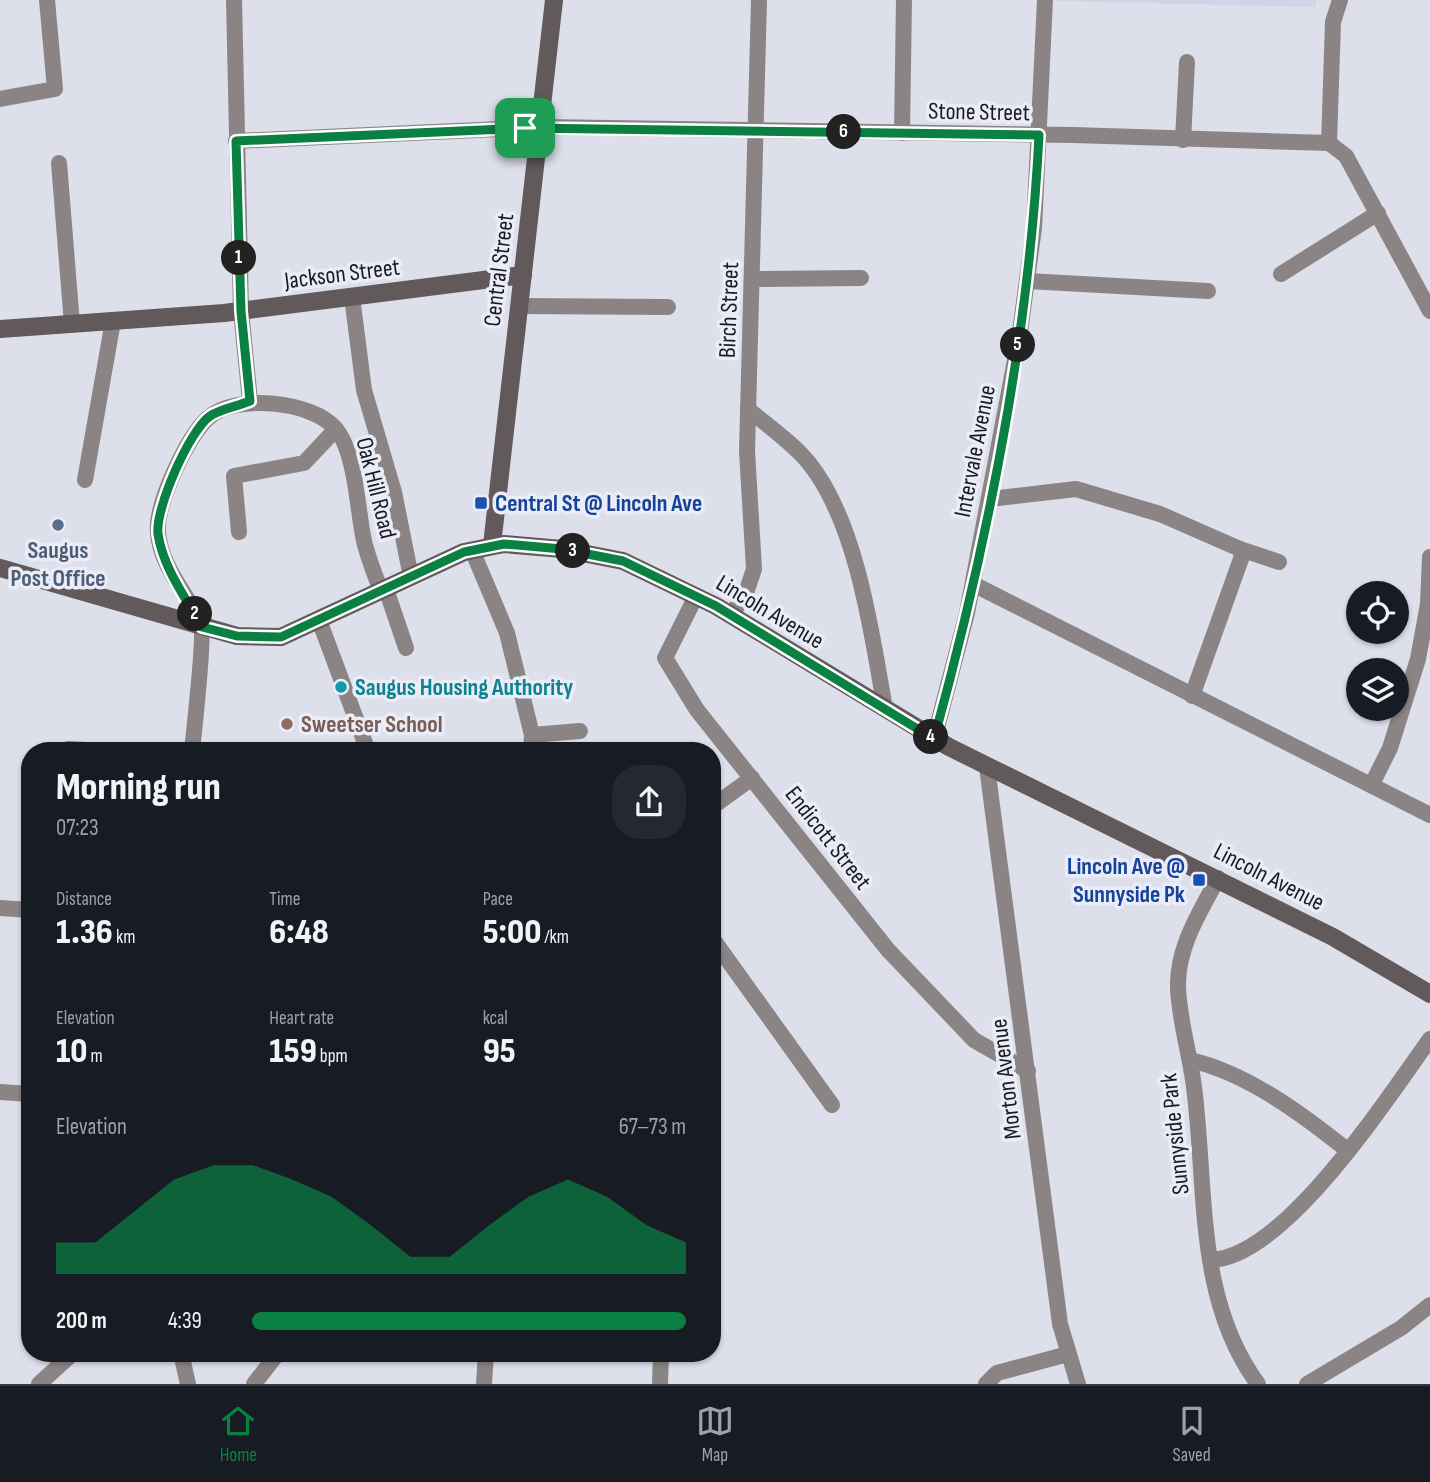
<!DOCTYPE html>
<meta charset="utf-8">
<style>
body{margin:0;font-family:"Sofia Sans Condensed",sans-serif;background:#242831;color:#f1f3f6;height:100vh;display:flex;flex-direction:column;font-size:26px;white-space:nowrap}
*{box-sizing:border-box;margin:0}
p{font-size:23px;color:#9ea1a6}
.icon{flex:none;width:38px;height:38px;fill:none;stroke:currentColor;stroke-width:2;stroke-linecap:round;stroke-linejoin:round}
.map{position:relative;flex:1;overflow:hidden}
.details{position:absolute;left:21px;top:742px;width:700px;height:620px;display:flex;flex-direction:column;background:#171b24;border-radius:28px;box-shadow:0 2px 5px #0004}
.details>*{flex:none}
.fabs{position:absolute;left:1346px;top:581px;display:grid;gap:14px}
.fabs a{display:grid;place-items:center;width:63px;height:63px;border-radius:50%;background:#171b24;box-shadow:0 2px 5px #0004;font-size:35px}
.pin{position:absolute;display:grid;place-items:center;width:60px;height:60px;color:#fff;margin:-30px;border-radius:14px;box-shadow:0 4px 10px #0006}
.km{position:absolute;width:35px;height:35px;margin:-18px;border-radius:50%;background:#222;color:#fff;font-size:19px;line-height:35px;text-align:center}
.round{display:grid;place-items:center;flex:none;width:74px;height:74px;border-radius:28px;background:#242831}
.head{display:flex;align-items:center;justify-content:space-between;height:119px;padding:0 35px}
h1{font-size:38px;font-weight:800;line-height:52px}
.figures{display:grid;grid-template-columns:repeat(3,1fr);gap:10px;height:119px;padding:7px 35px}
.figures div{display:grid;align-content:center}
.figures b{font-size:35px;font-weight:800}
.figures small{font-size:19px;font-weight:400}
.figures p{font-size:19px}
.chart{height:196px;padding:14px 35px}
.chart p{display:flex;justify-content:space-between}
.chart svg{width:100%;height:126px;margin-top:7px;fill:#0b8043;opacity:.7}
ul{padding:0 35px;list-style:none;font-size:23px}
li{display:grid;grid-template-columns:112px 84px 1fr;align-items:center;height:52px}
li i{height:18px;border-radius:9px;background:#0b8043}
.dock{display:flex;justify-content:space-around;align-items:center;height:98px;border-top:2px solid #363941;background:#171b24;font-size:19px;color:#9ea1a6}
.dock a{display:grid;justify-items:center;gap:4px}
.dock .current{color:#0b8043}
.map>svg:first-child{display:block}
.built{fill:#cfd4e6}
.lines{fill:none;stroke-linecap:round;stroke-linejoin:round}
.street{stroke:#8a8485;stroke-width:16}
.secondary{stroke:#61595a;stroke-width:18}
.route-casing{stroke:#fff;stroke-width:14}
.route{stroke:#0b8043;stroke-width:9}
.transit-dot{fill:#1a4fb4;stroke:#eaecf8;stroke-width:2.5}
.service-dot{fill:#5c6f8a;stroke:#eaecf8;stroke-width:2.5}
.culture-dot{fill:#0f9aa8;stroke:#eaecf8;stroke-width:2.5}
.education-dot{fill:#8d6e63;stroke:#eaecf8;stroke-width:2.5}
.labels{text-anchor:middle;dominant-baseline:central;stroke-width:7;stroke-linejoin:round;paint-order:stroke}
.street-label{font-size:24px;fill:#1a1b1f;stroke:#eaecf8}
.transit-label{font-size:24px;font-weight:bold;fill:#164399;stroke:#eaecf8;text-anchor:start}
.service-label{font-size:24px;font-weight:bold;fill:#4e5e75;stroke:#eaecf8}
.culture-label{font-size:24px;font-weight:bold;fill:#0d838f;stroke:#eaecf8;text-anchor:start}
.education-label{font-size:24px;font-weight:bold;fill:#785e54;stroke:#eaecf8;text-anchor:start}
</style>
<div class="map">
<svg width="1430" height="1384" viewBox="0 0 1430 1384">
<rect width="100%" height="100%" fill="#dddfeb"/>
<polygon class="built" points="1057,0 1316,0 1316,7 1057,1"/>
<g class="lines">
<g class="street">
<polyline points="234,0 241,311 250,401"/>
<polyline points="0,99 55,89 47,0"/>
<polyline points="902,133 904,0"/>
<polyline points="1183,140 1187,62"/>
<polyline points="236,141 541,127 1073,135 1329,143 1346,156 1430,311"/>
<polyline points="1329,143 1333,22 1340,0"/>
<polyline points="59,163 72,324"/>
<polyline points="1281,274 1378,213"/>
<polyline points="753,279 861,278"/>
<polyline points="1027,281 1208,291"/>
<polyline points="352,297 364,390 394,492 411,577"/>
<polyline points="519,306 668,307"/>
<path d="M 748,409 C 768,426 793,443 809,463 C 857,523 872,634 885,709"/>
<polyline points="85,480 113,321"/>
<polyline points="990,499 1076,489 1160,514 1240,549 1279,562"/>
<polyline points="239,532 234,476 304,463 336,429"/>
<polyline points="472,550 507,633 532,735 531,751"/>
<polyline points="973,584 1430,815"/>
<polyline points="386,589 406,648"/>
<polyline points="696,596 665,658 697,710 888,950 974,1040 1028,1071"/>
<polyline points="731,615 746,593 754,569 747,451 759,0"/>
<polyline points="319,620 368,751"/>
<polyline points="1192,696 1242,556 1240,549"/>
<polyline points="532,735 580,731"/>
<polyline points="934,739 967,613 1019,339 1034,228 1045,0"/>
<polyline points="68,749 103,751"/>
<path d="M 192,751 C 194,731 205,635 201,624 C 188,594 161,568 158,533 C 155,505 187,437 208,418 C 235,393 313,401 336,429 C 356,453 357,509 364,541 C 368,558 375,575 381,591"/>
<polyline points="987,767 1060,1324 1078,1384"/>
<polyline points="1372,784 1390,748 1418,659 1428,604 1430,557"/>
<polyline points="712,807 752,778"/>
<path d="M 1218,878 C 1200,912 1177,947 1178,987 C 1179,1020 1190,1054 1194,1087 C 1207,1187 1195,1299 1258,1384"/>
<polyline points="0,908 30,910"/>
<polyline points="712,938 832,1105"/>
<path d="M 1190,1060 C 1247,1073 1302,1114 1347,1150"/>
<polyline points="0,1092 30,1094"/>
<path d="M 1210,1260 C 1284,1259 1388,1097 1430,1039"/>
<polyline points="181,1353 188,1384"/>
<polyline points="39,1384 73,1353"/>
<polyline points="254,1384 278,1353"/>
<polyline points="484,1384 486,1353"/>
<polyline points="660,1384 661,1353"/>
<polyline points="986,1384 997,1373 1068,1354"/>
<polyline points="1307,1384 1401,1328 1430,1305"/>
</g>
<g class="secondary">
<polyline points="0,329 224,313 523,275"/>
<polyline points="492,545 554,0"/>
<polyline points="0,568 237,636 281,637 464,552 504,544 562,549 623,561 716,606 949,747 1333,937 1430,994"/>
</g>
</g>
<g class="lines">
<g class="route-casing">
<path id="route" d="M 525,128 L 1039,135 C 1029,339 988,542 934,739 L 716,606 L 623,561 L 562,549 L 504,544 L 464,552 L 281,637 L 237,636 L 202,627 C 186,598 163,568 158,534 C 155,509 189,431 210,416 C 220,409 238,406 250,401 L 241,311 L 236,141 Z"/>
</g>
<use href="#route" class="route"/>
</g>
<g class="transit-dot">
<rect x="474" y="496" width="14" height="14" rx="3.5"/>
<rect x="1192" y="873" width="14" height="14" rx="3.5"/>
</g>
<circle class="service-dot" cx="58" cy="525" r="7"/>
<circle class="culture-dot" cx="341" cy="687" r="7"/>
<circle class="education-dot" cx="287" cy="724" r="7"/>
<g class="labels">
<g class="street-label">
<text transform="translate(979 112) rotate(1)">Stone Street</text>
<text transform="translate(499 270) rotate(-83)">Central Street</text>
<text transform="translate(342 274) rotate(-7)">Jackson Street</text>
<text transform="translate(729 310) rotate(-88)">Birch Street</text>
<text transform="translate(975 451) rotate(-79)">Intervale Avenue</text>
<text transform="translate(376 488) rotate(76)">Oak Hill Road</text>
<text transform="translate(770 612) rotate(31)">Lincoln Avenue</text>
<text transform="translate(828 838) rotate(52)">Endicott Street</text>
<text transform="translate(1269 877) rotate(27)">Lincoln Avenue</text>
<text transform="translate(1006 1079) rotate(-97)">Morton Avenue</text>
<text transform="translate(1175 1134) rotate(-96)">Sunnyside Park</text>
</g>
<g class="transit-label">
<text x="495" y="503">Central St @ Lincoln Ave</text>
<text x="1185" y="866" text-anchor="end">Lincoln Ave @<tspan x="1185" dy="28">Sunnyside Pk</tspan></text>
</g>
<g class="service-label">
<text x="58" y="550">Saugus<tspan x="58" dy="28">Post Office</tspan></text>
</g>
<g class="culture-label">
<text x="355" y="687">Saugus Housing Authority</text>
</g>
<g class="education-label">
<text x="301" y="724">Sweetser School</text>
</g>
</g>
</svg>
<div class="fabs">
<a><svg class="icon" aria-label="locate" viewBox="0 0 24 24"><circle cx="12" cy="12" r="6"/><path d="M12 2v4M12 18v4M2 12h4M18 12h4"/></svg></a>
<a><svg class="icon" aria-label="layers" viewBox="0 0 24 24"><path d="M12 4l9 5-9 5-9-5zM3 14l9 5 9-5"/></svg></a>
</div>
<div class="pin" style="left:525px;top:128px;background:#1e9e55"><svg class="icon" aria-label="arrive" viewBox="0 0 24 24"><path d="M6 21V4h12l-3 4 3 4H6"/></svg></div>
<b class="km" style="left:239px;top:258px">1</b>
<b class="km" style="left:195px;top:614px">2</b>
<b class="km" style="left:573px;top:551px">3</b>
<b class="km" style="left:931px;top:737px">4</b>
<b class="km" style="left:1018px;top:345px">5</b>
<b class="km" style="left:844px;top:132px">6</b>
<section class="details">
<div class="head"><div><h1>Morning run</h1><p>07:23</p></div><a class="round"><svg class="icon" aria-label="share" viewBox="0 0 24 24"><path d="M12 15V3M7 8l5-5 5 5M5 13v7h14v-7"/></svg></a></div>
<div class="figures">
<div><p>Distance</p><b>1.36<small> km</small></b></div>
<div><p>Time</p><b>6:48</b></div>
<div><p>Pace</p><b>5:00<small> /km</small></b></div>
</div>
<div class="figures">
<div><p>Elevation</p><b>10<small> m</small></b></div>
<div><p>Heart rate</p><b>159<small> bpm</small></b></div>
<div><p>kcal</p><b>95</b></div>
</div>
<div class="chart"><p><span>Elevation</span>67–73 m</p>
<svg viewBox="0 0 160 44" preserveAspectRatio="none"><path d="M0 44V33L10 33L20 22L30 11L40 6L50 6L60 11L70 17L80 27L90 38L100 38L110 27L120 17L130 11L140 17L150 27L160 33V44z"/></svg>
</div>
<ul>
<li><b>200 m</b>4:39<i style="width:100%"></i></li>
</ul>
</section>
</div>
<nav class="dock">
<a class="current"><svg class="icon" aria-label="home" viewBox="0 0 24 24"><path d="M3 11l9-7 9 7M6 9v11h12V9"/></svg>Home</a>
<a><svg class="icon" aria-label="map" viewBox="0 0 24 24"><path d="M3 6l6-2 6 2 6-2v14l-6 2-6-2-6 2zM9 4v14M15 6v14"/></svg>Map</a>
<a><svg class="icon" aria-label="saved" viewBox="0 0 24 24"><path d="M7 4h10v16l-5-4-5 4z"/></svg>Saved</a>
</nav>
